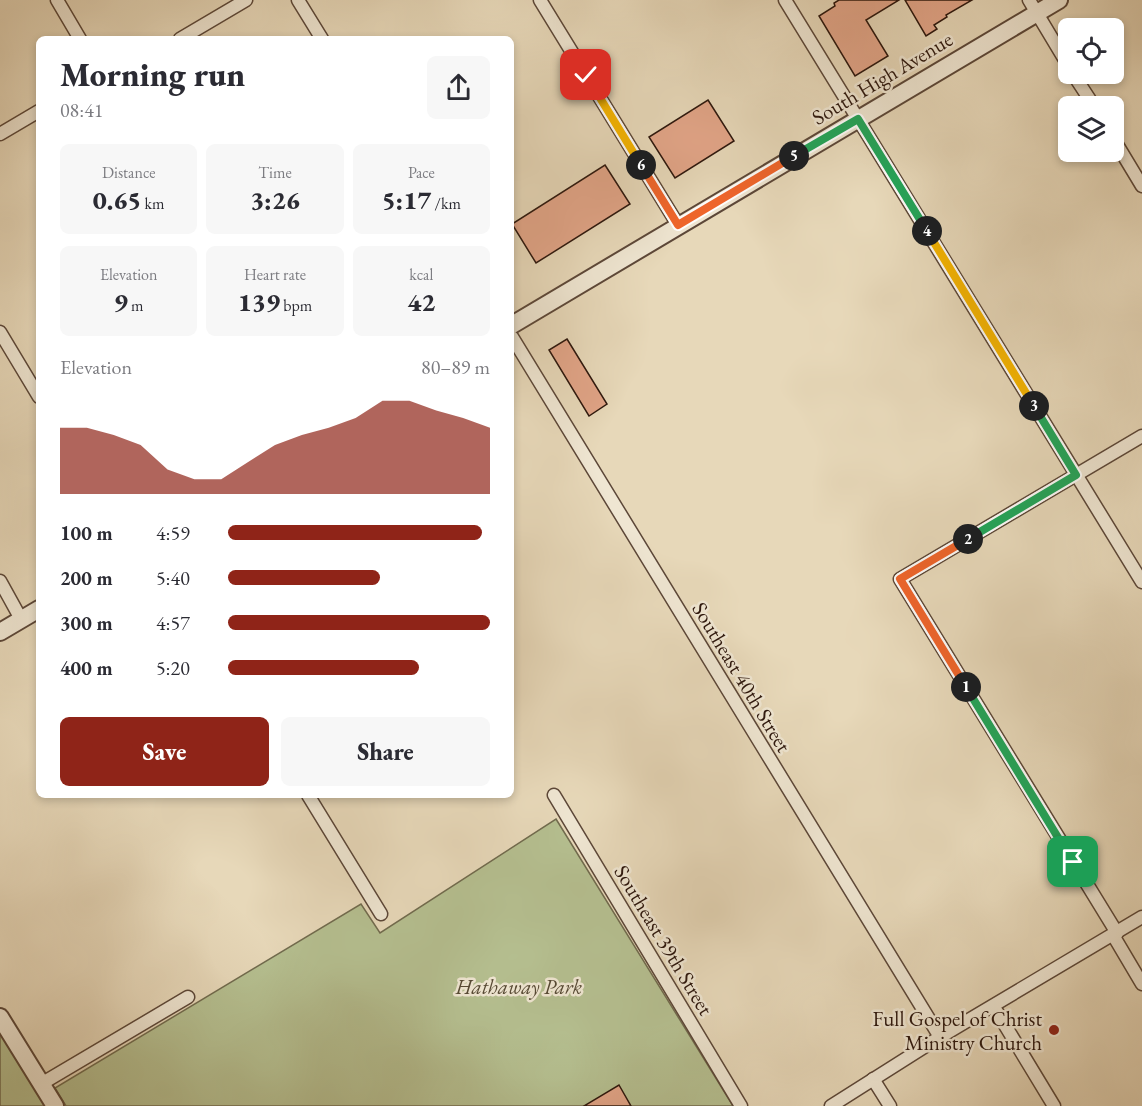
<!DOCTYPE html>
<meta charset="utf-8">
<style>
body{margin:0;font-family:"EB Garamond",serif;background:#f7f7f7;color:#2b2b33;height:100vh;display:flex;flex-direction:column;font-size:22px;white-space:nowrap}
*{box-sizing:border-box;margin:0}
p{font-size:20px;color:#7c7c81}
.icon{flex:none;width:33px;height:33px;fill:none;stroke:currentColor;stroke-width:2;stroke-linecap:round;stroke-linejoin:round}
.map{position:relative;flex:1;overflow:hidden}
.drawer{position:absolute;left:36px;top:36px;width:478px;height:762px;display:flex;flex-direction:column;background:#fff;border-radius:9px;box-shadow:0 3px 9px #0003}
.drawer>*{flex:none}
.tools{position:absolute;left:1058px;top:18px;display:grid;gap:12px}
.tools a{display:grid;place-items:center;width:66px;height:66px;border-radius:9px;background:#fff;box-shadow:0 3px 9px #0003;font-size:30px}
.pin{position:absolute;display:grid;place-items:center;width:51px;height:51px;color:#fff;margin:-26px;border-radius:12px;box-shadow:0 3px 9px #0006}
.km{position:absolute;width:30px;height:30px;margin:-15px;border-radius:50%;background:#222;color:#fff;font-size:16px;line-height:30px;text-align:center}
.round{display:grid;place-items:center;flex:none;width:63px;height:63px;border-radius:9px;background:#f7f7f7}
.headline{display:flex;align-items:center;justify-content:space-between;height:102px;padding:0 24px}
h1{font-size:33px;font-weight:800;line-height:45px}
.metrics{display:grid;grid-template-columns:repeat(3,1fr);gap:9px;height:102px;padding:6px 24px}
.metrics div{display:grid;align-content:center;border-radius:9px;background:#f7f7f7;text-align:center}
.metrics b{font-size:26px;font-weight:800}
.metrics small{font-size:16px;font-weight:400}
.metrics p{font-size:16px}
.chart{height:168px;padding:12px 24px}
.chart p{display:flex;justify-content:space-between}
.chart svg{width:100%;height:108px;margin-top:6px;fill:#8f2418;opacity:.7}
.primary-button{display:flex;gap:12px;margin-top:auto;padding:12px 24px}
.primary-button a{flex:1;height:69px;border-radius:9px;background:#8f2418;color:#fff;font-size:24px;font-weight:800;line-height:69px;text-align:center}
.primary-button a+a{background:#f7f7f7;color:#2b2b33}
ul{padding:0 24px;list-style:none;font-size:20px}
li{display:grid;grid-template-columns:96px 72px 1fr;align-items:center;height:45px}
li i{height:15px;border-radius:8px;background:#8f2418}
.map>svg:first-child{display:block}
.green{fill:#b5bf90;stroke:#716b4e;stroke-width:1.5}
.building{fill:#e2a588;stroke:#2d170d;stroke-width:1.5}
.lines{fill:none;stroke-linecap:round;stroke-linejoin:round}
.minor-casing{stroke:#5c4738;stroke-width:15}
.tertiary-casing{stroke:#5c4738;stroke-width:20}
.minor{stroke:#efe6d2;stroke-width:12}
.tertiary{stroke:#efe6d2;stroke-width:16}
.split-1-casing{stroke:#fff;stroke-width:12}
.split-2-casing{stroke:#fff;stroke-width:12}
.split-3-casing{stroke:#fff;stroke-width:12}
.split-4-casing{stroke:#fff;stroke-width:12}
.split-5-casing{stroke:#fff;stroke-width:12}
.split-6-casing{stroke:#fff;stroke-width:12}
.split-7-casing{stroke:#fff;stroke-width:12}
.split-1{stroke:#22a559;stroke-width:8}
.split-2{stroke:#f0652b;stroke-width:8}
.split-3{stroke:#22a559;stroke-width:8}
.split-4{stroke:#f5b400;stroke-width:8}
.split-5{stroke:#22a559;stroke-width:8}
.split-6{stroke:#f0652b;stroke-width:8}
.split-7{stroke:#f5b400;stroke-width:8}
.poi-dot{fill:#8f2418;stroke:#efe6d2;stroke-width:2}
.labels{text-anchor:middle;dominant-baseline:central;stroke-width:5;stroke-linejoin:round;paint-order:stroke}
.street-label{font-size:21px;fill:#2d170d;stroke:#efe6d2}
.park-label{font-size:21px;font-style:italic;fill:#564934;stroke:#efe6d2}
.poi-label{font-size:21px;fill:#2d170d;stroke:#efe6d2;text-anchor:end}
</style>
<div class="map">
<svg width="1142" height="1106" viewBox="0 0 1142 1106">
<rect width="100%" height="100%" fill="#e7d8b9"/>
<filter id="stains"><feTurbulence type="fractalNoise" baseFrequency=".00333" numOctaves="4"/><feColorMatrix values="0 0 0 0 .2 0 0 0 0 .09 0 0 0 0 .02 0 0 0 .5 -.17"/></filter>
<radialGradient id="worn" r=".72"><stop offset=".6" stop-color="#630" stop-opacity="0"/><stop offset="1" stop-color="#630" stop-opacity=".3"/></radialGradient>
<g class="green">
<polygon points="556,819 733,1106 66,1106 55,1088 361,904 380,933"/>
<polygon points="0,1029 47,1106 0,1106"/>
</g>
<g class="building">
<polygon points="839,0 899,0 866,20 888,56 855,76 819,16 835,6 834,3"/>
<polygon points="905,0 972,0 946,15 947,17 934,25 937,29 926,36"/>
<polygon points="708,100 734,141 675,178 649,137"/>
<polygon points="605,165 630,204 536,263 512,224"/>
<polygon points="567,339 607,404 589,416 549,350"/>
<polygon points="619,1085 631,1106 584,1106"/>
</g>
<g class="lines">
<g class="minor-casing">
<g id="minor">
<polyline points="57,0 80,39"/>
<polyline points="298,0 322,39"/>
<polyline points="540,0 678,225"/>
<polyline points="785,0 1142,582"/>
<polyline points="1029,0 1068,65"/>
<polyline points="180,39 246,0"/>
<polyline points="1073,74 1094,106"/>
<polyline points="0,134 39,111"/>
<polyline points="1113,138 1142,186"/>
<polyline points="0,332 39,397"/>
<polyline points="512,337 940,1037"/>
<polyline points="0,581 21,619"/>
<polyline points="308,795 381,914"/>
<polyline points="554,795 741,1106"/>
<polyline points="1117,933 900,579 1142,436"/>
<polyline points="1113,935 1142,984"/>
<polyline points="994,1007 1054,1106"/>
<polyline points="873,1079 890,1106"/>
<polyline points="41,1084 188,997"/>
<polyline points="831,1106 940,1037 1142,917"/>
</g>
</g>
<g class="tertiary-casing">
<g id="tertiary">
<polyline points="512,325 1059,0"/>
<polyline points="0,632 39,609"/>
<polyline points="0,1017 55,1106"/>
</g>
</g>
<use href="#minor" class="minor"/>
<use href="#tertiary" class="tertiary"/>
</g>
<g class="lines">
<g class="split-1-casing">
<polyline id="split-1" points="966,687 1073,862"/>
</g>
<g class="split-2-casing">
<polyline id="split-2" points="966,687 900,579 968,539"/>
</g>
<g class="split-3-casing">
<polyline id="split-3" points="968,539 1076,475 1034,406"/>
</g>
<g class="split-4-casing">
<polyline id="split-4" points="927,231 1034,406"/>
</g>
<g class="split-5-casing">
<polyline id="split-5" points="794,156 858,119 927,231"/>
</g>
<g class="split-6-casing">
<polyline id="split-6" points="641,165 678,225 794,156"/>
</g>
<g class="split-7-casing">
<polyline id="split-7" points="586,75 641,165"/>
</g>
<use href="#split-1" class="split-1"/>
<use href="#split-2" class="split-2"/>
<use href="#split-3" class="split-3"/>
<use href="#split-4" class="split-4"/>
<use href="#split-5" class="split-5"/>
<use href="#split-6" class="split-6"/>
<use href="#split-7" class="split-7"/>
</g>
<circle class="poi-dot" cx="1054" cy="1030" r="6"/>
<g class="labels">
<g class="street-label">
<text transform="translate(882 78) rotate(-31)">South High Avenue</text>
<text transform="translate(742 677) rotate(59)">Southeast 40th Street</text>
<text transform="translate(664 940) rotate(59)">Southeast 39th Street</text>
</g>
<g class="park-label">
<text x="519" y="986">Hathaway Park</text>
</g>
<g class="poi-label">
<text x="1042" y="1018">Full Gospel of Christ<tspan x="1042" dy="24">Ministry Church</tspan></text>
</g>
</g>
<rect width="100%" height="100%" filter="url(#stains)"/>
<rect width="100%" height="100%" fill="url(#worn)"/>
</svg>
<div class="tools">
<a><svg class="icon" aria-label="locate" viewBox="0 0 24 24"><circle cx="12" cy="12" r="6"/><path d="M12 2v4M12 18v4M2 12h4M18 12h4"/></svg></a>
<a><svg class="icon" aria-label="layers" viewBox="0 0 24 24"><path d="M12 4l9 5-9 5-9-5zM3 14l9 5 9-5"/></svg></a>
</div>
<div class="pin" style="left:1073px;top:862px;background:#1e9e55"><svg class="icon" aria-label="arrive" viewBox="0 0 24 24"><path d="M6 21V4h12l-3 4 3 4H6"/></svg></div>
<div class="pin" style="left:586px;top:75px;background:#d93025"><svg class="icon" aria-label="check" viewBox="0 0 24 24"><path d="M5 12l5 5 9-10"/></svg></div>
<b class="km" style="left:966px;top:687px">1</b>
<b class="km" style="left:968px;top:539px">2</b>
<b class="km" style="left:1034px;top:406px">3</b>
<b class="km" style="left:927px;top:231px">4</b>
<b class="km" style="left:794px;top:156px">5</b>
<b class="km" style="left:641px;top:165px">6</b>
<section class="drawer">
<div class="headline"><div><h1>Morning run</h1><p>08:41</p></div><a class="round"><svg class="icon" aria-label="share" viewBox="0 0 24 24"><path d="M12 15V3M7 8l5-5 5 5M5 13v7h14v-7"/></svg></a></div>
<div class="metrics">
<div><p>Distance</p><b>0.65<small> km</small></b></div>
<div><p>Time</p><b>3:26</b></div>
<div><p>Pace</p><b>5:17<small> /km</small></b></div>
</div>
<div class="metrics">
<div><p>Elevation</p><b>9<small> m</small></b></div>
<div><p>Heart rate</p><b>139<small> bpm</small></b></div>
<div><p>kcal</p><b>42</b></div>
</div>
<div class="chart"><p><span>Elevation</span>80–89 m</p>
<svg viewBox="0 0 160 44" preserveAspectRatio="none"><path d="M0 44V17L10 17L20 20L30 24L40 34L50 38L60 38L70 31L80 24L90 20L100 17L110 13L120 6L130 6L140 10L150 13L160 17V44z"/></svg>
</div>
<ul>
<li><b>100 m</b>4:59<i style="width:97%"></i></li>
<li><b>200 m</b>5:40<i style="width:58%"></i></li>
<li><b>300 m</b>4:57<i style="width:100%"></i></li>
<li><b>400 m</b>5:20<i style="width:73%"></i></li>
</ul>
<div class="primary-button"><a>Save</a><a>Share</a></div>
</section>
</div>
